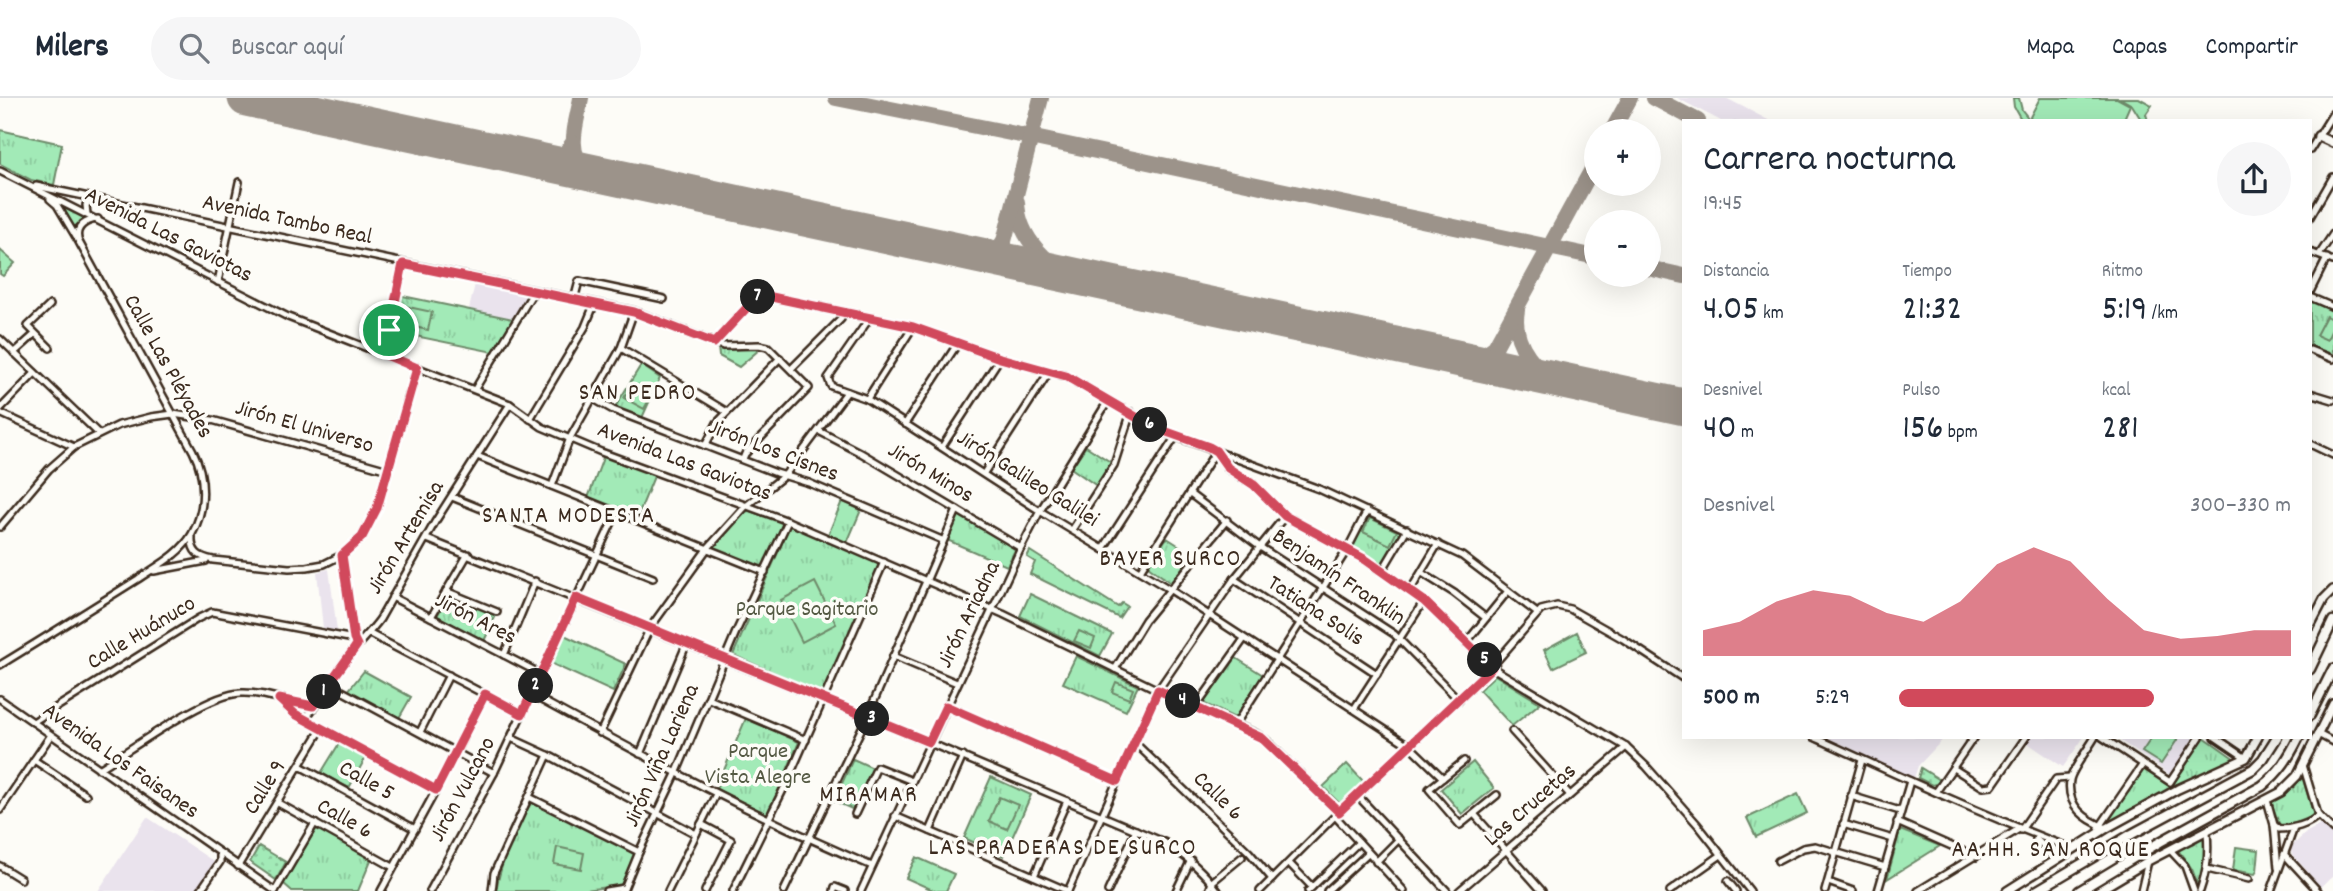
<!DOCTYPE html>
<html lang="es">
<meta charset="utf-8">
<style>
body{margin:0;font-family:Dekko,sans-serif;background:#f6f6f7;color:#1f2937;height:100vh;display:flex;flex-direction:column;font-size:26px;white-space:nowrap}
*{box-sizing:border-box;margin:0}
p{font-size:23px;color:#747a83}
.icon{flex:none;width:38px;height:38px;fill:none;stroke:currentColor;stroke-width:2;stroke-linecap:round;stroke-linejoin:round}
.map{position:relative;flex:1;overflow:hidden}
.panel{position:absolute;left:1682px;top:21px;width:630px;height:620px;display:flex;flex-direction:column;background:#fff;border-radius:0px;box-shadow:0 7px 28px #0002}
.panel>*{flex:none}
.tools{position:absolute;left:1584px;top:21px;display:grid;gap:14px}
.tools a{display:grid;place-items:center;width:77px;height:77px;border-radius:50%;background:#fff;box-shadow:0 7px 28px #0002;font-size:35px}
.pin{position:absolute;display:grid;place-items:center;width:60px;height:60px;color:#fff;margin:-30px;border:4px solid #fff;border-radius:50%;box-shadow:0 2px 7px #0007}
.km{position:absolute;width:35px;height:35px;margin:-18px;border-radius:50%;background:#222;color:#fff;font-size:19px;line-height:35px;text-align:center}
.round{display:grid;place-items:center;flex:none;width:74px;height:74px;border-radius:37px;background:#f6f6f7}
.headline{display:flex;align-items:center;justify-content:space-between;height:119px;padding:0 21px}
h1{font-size:38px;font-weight:600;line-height:52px}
.figures{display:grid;grid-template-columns:repeat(3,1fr);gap:10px;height:119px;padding:7px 21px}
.figures div{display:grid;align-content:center}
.figures b{font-size:35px;font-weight:600}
.figures small{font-size:19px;font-weight:400}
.figures p{font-size:19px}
.chart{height:196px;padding:14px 21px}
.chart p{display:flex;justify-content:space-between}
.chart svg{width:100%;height:126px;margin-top:7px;fill:#d1495b;opacity:.7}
ul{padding:0 21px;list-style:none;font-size:23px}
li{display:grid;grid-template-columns:112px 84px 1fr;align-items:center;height:52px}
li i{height:18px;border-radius:9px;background:#d1495b}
header{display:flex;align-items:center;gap:42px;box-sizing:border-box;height:98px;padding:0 35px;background:#fff;border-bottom:2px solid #e0e1e3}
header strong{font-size:33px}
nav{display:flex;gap:38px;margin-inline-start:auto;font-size:24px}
.search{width:490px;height:63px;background:#f6f6f7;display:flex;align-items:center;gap:18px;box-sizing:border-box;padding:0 24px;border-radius:38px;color:#747a83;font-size:26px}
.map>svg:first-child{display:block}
.built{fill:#eae3ed}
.grass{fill:url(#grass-dots);stroke:#6e8a6a;stroke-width:2}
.park{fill:url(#park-tufts);stroke:#6e8a6a;stroke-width:2}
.garden{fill:#a2eab7;stroke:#6e8a6a;stroke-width:2}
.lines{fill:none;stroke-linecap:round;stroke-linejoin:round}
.taxiway{stroke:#9c938a;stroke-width:16}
.runway{stroke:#9c938a;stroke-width:37}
.minor-casing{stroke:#3b2a1e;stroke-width:10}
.major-casing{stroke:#3b2a1e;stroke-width:12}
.highway-casing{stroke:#3b2a1e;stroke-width:13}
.minor{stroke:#fdfcf7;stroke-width:5}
.major{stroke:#fdfcf7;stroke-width:7}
.highway{stroke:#fdfcf7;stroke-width:8}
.route-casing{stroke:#fff;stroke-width:14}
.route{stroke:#d1495b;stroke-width:9}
.labels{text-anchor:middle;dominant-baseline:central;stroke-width:7;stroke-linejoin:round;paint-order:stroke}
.street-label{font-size:23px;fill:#3b2a1e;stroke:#fdfcf7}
.park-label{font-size:23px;fill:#555a44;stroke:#fdfcf7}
.neighbourhood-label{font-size:24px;letter-spacing:2px;fill:#3b2a1e;stroke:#fdfcf7}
</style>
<header>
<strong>Milers</strong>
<div class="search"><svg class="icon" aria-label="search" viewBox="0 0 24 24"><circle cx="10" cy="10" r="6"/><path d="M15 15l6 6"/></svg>Buscar aquí</div>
<nav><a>Mapa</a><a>Capas</a><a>Compartir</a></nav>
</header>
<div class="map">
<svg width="2333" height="793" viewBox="0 0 2333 793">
<defs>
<pattern id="grass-dots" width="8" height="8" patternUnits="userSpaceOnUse" patternTransform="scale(1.75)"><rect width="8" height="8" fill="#a2eab7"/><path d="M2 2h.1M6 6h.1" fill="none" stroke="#8cc99d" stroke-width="1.8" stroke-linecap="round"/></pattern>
<pattern id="park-tufts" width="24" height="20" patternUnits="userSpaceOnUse" patternTransform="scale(1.75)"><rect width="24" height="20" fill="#a2eab7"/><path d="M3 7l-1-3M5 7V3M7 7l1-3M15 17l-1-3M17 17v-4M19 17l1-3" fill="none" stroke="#8cc99d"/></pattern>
</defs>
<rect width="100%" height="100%" fill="#fdfcf7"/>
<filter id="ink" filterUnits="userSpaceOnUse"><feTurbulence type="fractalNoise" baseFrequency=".0143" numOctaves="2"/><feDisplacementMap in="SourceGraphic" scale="14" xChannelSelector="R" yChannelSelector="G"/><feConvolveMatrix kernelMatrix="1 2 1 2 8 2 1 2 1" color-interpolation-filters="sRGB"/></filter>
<g filter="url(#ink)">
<g class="built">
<polygon points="1677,0 1726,0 1770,23 1721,23"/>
<polygon points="475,186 526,197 512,220 469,211"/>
<polygon points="329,471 337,533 323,530 317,474"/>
<polygon points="1826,639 1945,639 1918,668 1914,680"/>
<polygon points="2029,639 2084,639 2063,669 2026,644"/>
<polygon points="2115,639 2195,639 2170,677"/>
<polygon points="147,719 213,763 215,767 197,793 98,793"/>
<polygon points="2322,726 2333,738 2333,778 2321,789 2292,756 2291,752 2293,747 2307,734"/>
</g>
<g class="grass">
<polygon points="60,108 83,119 83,121 76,128 72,128"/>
<polygon points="1921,670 1940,682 1939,685 1932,687 1918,680"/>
<polygon points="259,748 286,764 276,782 250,764"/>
</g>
<g class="park">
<polygon points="0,32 62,46 54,87 31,82 0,66"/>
<polygon points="398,197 513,221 493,254 391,233"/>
<polygon points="2310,202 2333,211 2333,258 2310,248"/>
<path d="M 718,249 C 730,255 747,248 760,251 L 739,269 L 719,258 Z"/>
<polygon points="641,267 660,280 642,320 615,309"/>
<polygon points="1086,348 1112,365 1097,388 1071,370"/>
<polygon points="604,357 655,376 637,420 588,400"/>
<polygon points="842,403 861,412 847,445 828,437"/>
<polygon points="747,412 784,425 763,470 714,450"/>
<polygon points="1369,415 1402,433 1383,467 1350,452"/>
<polygon points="958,417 1016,450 1007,468 947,442"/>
<polygon points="790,427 881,467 824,597 733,557"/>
<polygon points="1167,440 1192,456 1171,485 1148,468 1159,450"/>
<polygon points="1030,453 1118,509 1122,505 1127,508 1119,520 1030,476 1035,464 1027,459"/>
<polygon points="450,494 497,515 484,543 437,518"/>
<polygon points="1030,496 1112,536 1100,558 1020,518"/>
<polygon points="1577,534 1586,554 1553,570 1544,552"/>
<polygon points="562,536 626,566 613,594 550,565"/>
<polygon points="1076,558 1138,588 1126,613 1063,585"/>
<polygon points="1236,560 1263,577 1235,620 1203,605"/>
<polygon points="364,573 411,599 399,620 348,593"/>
<polygon points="1495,577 1540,605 1512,628 1479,592"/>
<polygon points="746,620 799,644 768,717 716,691"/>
<polygon points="2204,639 2235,661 2109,727 2104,726 2142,670 2170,687"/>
<polygon points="340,644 366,659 349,690 321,675"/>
<polygon points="853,661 873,670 854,712 834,703"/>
<polygon points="1473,664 1494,690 1462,716 1441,691"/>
<polygon points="1347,666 1364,684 1340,706 1323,689"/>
<polygon points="2302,678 2314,718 2288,728 2280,728 2271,704 2295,688"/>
<polygon points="991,679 1031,697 1004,758 964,740"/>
<polygon points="1798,696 1807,715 1756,739 1747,720"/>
<path d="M 533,703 L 633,754 L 635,756 L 621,787 L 579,793 L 496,793 C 500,768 517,722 533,703 Z"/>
<polygon points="317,730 371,762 358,793 292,793 283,785"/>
<polygon points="1900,732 1940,748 1887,781"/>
<polygon points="2205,738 2207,754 2200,787 2198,787 2192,771 2178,752"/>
<polygon points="2236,749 2259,752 2257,773 2255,776 2233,772"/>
<polygon points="916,759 954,776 946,793 935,793 906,780"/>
</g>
<g class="garden">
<polygon points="2013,0 2019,0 2022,12 2029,21 2040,0 2117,0 2130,7 2123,23 2035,23 2030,21 2032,23 2022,23 2014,9"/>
<polygon points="2120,0 2139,0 2152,7 2146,16 2148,23 2142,23 2132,7"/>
<polygon points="0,152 15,165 3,178 0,176"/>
<polygon points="399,207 432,214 428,232 396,225"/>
<polygon points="2326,218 2333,222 2333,229 2327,242 2316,237"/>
<polygon points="631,287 651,298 644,311 624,300"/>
<polygon points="1370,420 1397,433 1390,447 1363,434"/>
<polygon points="815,484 836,526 802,544 781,502"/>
<polygon points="1079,533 1095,540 1091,550 1074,543"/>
<polygon points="1116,584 1133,591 1129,601 1112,594"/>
<polygon points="2152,639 2179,639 2161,666 2142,654"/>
<polygon points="999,699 1018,707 1007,731 989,723"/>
<polygon points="557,749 584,755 581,771 554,766"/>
</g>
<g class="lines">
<g class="taxiway">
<path d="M 581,0 C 577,24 565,52 585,72"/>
<polyline points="836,0 1030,39 1596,159"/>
<polyline points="1654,0 1698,23"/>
<polyline points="1612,33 1630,0"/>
<polyline points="543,63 563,58 573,45"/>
<path d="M 1017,104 C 1018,139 1048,172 1082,179"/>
<polyline points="1004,143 1004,153 1015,165"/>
<polyline points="984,158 996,154 1004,143 1041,0"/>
<polyline points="1648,170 1684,178"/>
<path d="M 1517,212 C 1511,245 1536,278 1569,285"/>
<polyline points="1495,249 1496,261 1509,272"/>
<polyline points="1459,261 1482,258 1495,249 1596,64"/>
</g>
<polyline class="runway" points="246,0 1684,309"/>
<g class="minor-casing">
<g id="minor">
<polyline points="2310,52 2333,15"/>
<polyline points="0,73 288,219 510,306 542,329 601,354 788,423 848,449 1003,516 1158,592 1255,635 1267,643 1339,714"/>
<polyline points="36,88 634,213 723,248 759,247 768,249 809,290 745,356 743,361"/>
<polyline points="87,116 86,107 93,100"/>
<polyline points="2310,119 2333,79"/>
<path d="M 78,141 C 75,128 87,122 98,121"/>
<polyline points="2310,154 2333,163"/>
<polyline points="2319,157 2333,136"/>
<polyline points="218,184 239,84"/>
<polyline points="2310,194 2327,160"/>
<polyline points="2310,199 2333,209"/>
<polyline points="574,202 579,183 664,201"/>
<polyline points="869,221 828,280 831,288 867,301 1040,413 1169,491 1410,648 1443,680"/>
<polyline points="0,241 99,336"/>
<polyline points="714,245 754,202 767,198 913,229 1000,260 1066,278 1161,333 1319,391 1462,458 1537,515"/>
<polyline points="50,250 28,228 50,207"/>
<polyline points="621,250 727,314"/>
<polyline points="2310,252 2333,261"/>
<polyline points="14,255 35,236"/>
<polyline points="384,256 403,166"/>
<polyline points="791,271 841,221 842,216"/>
<polyline points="475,291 534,193"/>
<polyline points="2310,295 2333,302"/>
<polyline points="592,300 613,312 776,375 809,385 942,442"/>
<polyline points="867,301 913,229"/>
<polyline points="0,311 35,275"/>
<polyline points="0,315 74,349"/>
<polyline points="530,321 585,229 594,207"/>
<polyline points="905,326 958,245"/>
<polyline points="819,333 861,355 1021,450"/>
<polyline points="2310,346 2333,357"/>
<polyline points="705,348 717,325 780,260"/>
<polyline points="942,349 1000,260"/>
<polyline points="1216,353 1228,371 1254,387 1285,418 1366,462 1424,503 1491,569 1626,649 1646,668 1698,727 1750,793"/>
<polyline points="477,358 765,474"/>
<polyline points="984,375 1049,274"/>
<polyline points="552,388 570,340 621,250 634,213"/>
<polyline points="1190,396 1260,449 1394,536 1459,602"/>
<polyline points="452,399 653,480"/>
<polyline points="0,429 49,371 74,349 119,327 151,319 173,316 212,322 388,372"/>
<polyline points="1072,432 1114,367 1131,314"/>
<path d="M 192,439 C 191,454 199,459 213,462 L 289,470 L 307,469 L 324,466 L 342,457 L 362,439 L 377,410 L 417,270"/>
<path d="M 427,441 L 899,632 L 1164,744 C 1186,758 1203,772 1218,793"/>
<polyline points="1103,451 1176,338"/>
<polyline points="342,457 354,541"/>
<polyline points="154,473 206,463"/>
<polyline points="1140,473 1216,353"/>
<polyline points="1382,473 1407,431"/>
<polyline points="1422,475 1454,495 1486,520"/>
<polyline points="1234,481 1377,576"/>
<polyline points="446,493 497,514"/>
<polyline points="1410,493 1438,446"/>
<polyline points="392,499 541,576"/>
<polyline points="431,519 468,456"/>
<polyline points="370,536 522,616"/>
<polyline points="1466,545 1508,493"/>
<polyline points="504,557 535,483"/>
<polyline points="893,558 957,585"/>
<path d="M 0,567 C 46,539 92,510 138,481 C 157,468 180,457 192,436 C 206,411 206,379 193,353 L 79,144 L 57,107 L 50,101"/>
<polyline points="1115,571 1145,522 1227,422"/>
<polyline points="329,586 494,675"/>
<path d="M 532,597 C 644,658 755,719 872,768"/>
<polyline points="0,601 275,793"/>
<polyline points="279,601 295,616 436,692"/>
<polyline points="709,601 806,642"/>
<polyline points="946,608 1117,683"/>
<polyline points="1196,609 1244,541"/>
<polyline points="1354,611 1424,503"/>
<path d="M 303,619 L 309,616 C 323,598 334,578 347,560 C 358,545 370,535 380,521 L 435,424 L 510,306"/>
<polyline points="33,624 199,520 212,514 354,541 357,547"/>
<polyline points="1235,627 1347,452 1367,413"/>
<polyline points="1512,633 1570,697"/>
<polyline points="420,634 449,577"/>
<polyline points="600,635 650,530 707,451 746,408 785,377 847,294"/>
<polyline points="2318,636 2333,644"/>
<path d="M 1814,639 C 1899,678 1985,718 2073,751"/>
<path d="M 2095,639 C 2089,650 2072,671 2070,682 C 2066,709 2086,722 2107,730"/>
<polyline points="2102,639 2170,684 2200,639"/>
<polyline points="2215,639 2246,660"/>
<polyline points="511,640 548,657 696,736"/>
<polyline points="1134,644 1249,754 1272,781"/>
<polyline points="640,656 687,545"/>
<polyline points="34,662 86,697"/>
<polyline points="1464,663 1429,691 1460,727 1497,697"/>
<polyline points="2303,667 2318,717 2333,732"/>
<polyline points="300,668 415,731"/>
<polyline points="1953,670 1983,689 1992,688 2026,639"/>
<path d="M 99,671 C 132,651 206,596 241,595 C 264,594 288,604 310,608 L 315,607"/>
<polyline points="1936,694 1974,639"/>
<polyline points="1357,697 1447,793"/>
<polyline points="1851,698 1900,713"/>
<polyline points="529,699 639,754"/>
<polyline points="2267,702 2274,727 2278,770"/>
<polyline points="278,705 393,769"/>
<polyline points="0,712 51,637"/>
<polyline points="855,716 877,669 912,683"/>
<polyline points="1474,716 1542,793"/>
<polyline points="895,718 1068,793"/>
<polyline points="1335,718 1404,793"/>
<polyline points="1897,724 1976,759"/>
<polyline points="701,726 731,742 705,793"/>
<polyline points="1843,726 1893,741"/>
<path d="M 2274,727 L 2279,731 C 2292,731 2310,727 2318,717"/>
<polyline points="2099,730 2143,666"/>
<polyline points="2021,732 2056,681 2070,680"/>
<polyline points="930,733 963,658"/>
<polyline points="2036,741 2058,761"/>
<polyline points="2170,752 2185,768 2194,793"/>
<polyline points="2284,756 2318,793"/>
<polyline points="1778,763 1803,750 1815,748 1885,769"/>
<polyline points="1376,764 1399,741"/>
<polyline points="1289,765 1312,789"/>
<polyline points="0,768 21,781"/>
<polyline points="238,768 322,630"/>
<polyline points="2207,771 2249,781"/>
<polyline points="1034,778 1067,703"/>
<polyline points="1728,783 1736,793"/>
<polyline points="1828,784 1853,793"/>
<polyline points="200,793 220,764 220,755"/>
<polyline points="275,793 315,725"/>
<polyline points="381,793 436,692 485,596"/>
<polyline points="430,793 494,675 616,416"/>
<polyline points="492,793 494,775 548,657"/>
<polyline points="606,793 624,790"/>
<polyline points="623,793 639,754 676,676 736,534 788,423"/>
<polyline points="668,793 716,696"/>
<polyline points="733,793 786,686 884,464"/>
<polyline points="784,793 867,619 957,412"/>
<polyline points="834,793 835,789 845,793"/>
<polyline points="861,793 1021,450 1040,413 1108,303"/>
<polyline points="1068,793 1158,592 1234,481 1285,418"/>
<polyline points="1108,793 1136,732"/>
<polyline points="1176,793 1191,762"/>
<polyline points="1209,793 1212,784 1242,759"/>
<polyline points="1260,793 1335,718 1489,572 1541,512 1557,508 1570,511 1623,541 1684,581"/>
<polyline points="1308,793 1359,744"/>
<polyline points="1327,793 1368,755"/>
<polyline points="1459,793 1626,649"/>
<polyline points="1670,793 1721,757"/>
<polyline points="1825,793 1862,662"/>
<polyline points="1878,793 1910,683"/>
<polyline points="1918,793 2019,731"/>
<polyline points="2141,793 2148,763"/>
<path d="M 2200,793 C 2207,772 2209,756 2207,734"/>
<polyline points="2271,793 2294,730"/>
</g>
</g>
<g class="major-casing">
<g id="major">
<polyline points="2318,38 2333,45"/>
<polyline points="2310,528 2324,501 2333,492"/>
<polyline points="2007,793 2107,730 2178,691 2246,660 2258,639"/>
<polyline points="2098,793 2148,763 2281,694 2297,678 2333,606"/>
</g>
</g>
<g class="highway-casing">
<g id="highway">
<polyline points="2310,571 2333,523"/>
<polyline points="2310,617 2333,571"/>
<polyline points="2036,793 2132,736 2253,671 2263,661 2277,639"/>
<path d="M 2079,793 L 2160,744 L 2262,688 C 2280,674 2289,659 2299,639"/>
</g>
</g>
<use href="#minor" class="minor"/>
<use href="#major" class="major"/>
<use href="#highway" class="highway"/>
</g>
</g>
<g class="lines" filter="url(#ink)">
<g class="route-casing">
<polygon id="route" points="403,166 634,214 714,245 754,202 767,198 913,229 1000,260 1066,278 1153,329 1209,349 1216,353 1228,370 1254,387 1285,418 1366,462 1424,503 1492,569 1339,714 1262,640 1158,592 1117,683 946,608 929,644 576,500 522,616 485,596 436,692 295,616 279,601 313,608 357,547 354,541 342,457 362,439 377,410 417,270 384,256"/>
</g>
<use href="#route" class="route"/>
</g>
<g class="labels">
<g class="street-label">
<text transform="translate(287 123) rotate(12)">Avenida Tambo Real</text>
<text transform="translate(168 138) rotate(27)">Avenida Las Gaviotas</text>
<text transform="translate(167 269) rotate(61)">Calle Las Pléyades</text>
<text transform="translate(304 330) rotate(16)">Jirón El Universo</text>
<text transform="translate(773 354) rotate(21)">Jirón Los Cisnes</text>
<text transform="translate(684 365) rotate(21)">Avenida Las Gaviotas</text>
<text transform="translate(930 376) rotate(31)">Jirón Minos</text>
<text transform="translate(1027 382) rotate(32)">Jirón Galileo Galilei</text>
<text transform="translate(407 440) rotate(-59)">Jirón Artemisa</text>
<text transform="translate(1338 480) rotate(34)">Benjamín Franklin</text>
<text transform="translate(1315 514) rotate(33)">Tatiana Solis</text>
<text transform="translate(970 517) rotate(-64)">Jirón Ariadna</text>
<text transform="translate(475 522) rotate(27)">Jirón Ares</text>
<text transform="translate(142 536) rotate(-31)">Calle Huánuco</text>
<text transform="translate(663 658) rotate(-66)">Jirón Viña Lariena</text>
<text transform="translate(120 664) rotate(35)">Avenida Los Faisanes</text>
<text transform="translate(366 684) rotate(29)">Calle 5</text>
<text transform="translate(266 690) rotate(-58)">Calle 9</text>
<text transform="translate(464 692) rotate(-62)">Jirón Vulcano</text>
<text transform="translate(1217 699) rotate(44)">Calle 6</text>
<text transform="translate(1531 708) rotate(-41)">Las Crucetas</text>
<text transform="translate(344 722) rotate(29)">Calle 6</text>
</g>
<g class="park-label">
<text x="807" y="512">Parque Sagitario</text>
<text x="758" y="654">Parque<tspan x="758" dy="26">Vista Alegre</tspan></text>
</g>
<g class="neighbourhood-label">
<text x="638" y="296">SAN PEDRO</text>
<text x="569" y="419">SANTA MODESTA</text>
<text x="1171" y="462">BAYER SURCO</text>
<text x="869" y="698">MIRAMAR</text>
<text x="1063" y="751">LAS PRADERAS DE SURCO</text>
<text x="2051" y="753">AA.HH. SAN ROQUE</text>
</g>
</g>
</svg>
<div class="tools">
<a>+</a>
<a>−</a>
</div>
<div class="pin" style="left:389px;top:232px;background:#1e9e55"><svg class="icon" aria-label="arrive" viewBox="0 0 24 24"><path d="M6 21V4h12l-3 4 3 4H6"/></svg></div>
<b class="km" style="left:324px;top:594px">1</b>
<b class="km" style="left:536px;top:588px">2</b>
<b class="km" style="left:872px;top:621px">3</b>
<b class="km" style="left:1183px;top:603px">4</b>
<b class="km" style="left:1485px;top:562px">5</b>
<b class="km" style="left:1150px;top:327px">6</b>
<b class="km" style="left:758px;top:199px">7</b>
<section class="panel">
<div class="headline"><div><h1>Carrera nocturna</h1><p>19:45</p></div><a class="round"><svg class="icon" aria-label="share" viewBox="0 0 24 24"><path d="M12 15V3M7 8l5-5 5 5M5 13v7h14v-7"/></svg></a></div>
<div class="figures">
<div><p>Distancia</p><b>4.05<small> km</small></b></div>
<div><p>Tiempo</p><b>21:32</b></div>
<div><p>Ritmo</p><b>5:19<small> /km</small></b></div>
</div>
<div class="figures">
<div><p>Desnivel</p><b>40<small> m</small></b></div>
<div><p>Pulso</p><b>156<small> bpm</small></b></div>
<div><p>kcal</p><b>281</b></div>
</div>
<div class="chart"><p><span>Desnivel</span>300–330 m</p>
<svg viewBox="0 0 160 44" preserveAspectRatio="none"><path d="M0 44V35L10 32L20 25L30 21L40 23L50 29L60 32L70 25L80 12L90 6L100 11L110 24L120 35L130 38L140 37L150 35L160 35V44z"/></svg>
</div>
<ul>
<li><b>500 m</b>5:29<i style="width:65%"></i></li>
</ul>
</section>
</div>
